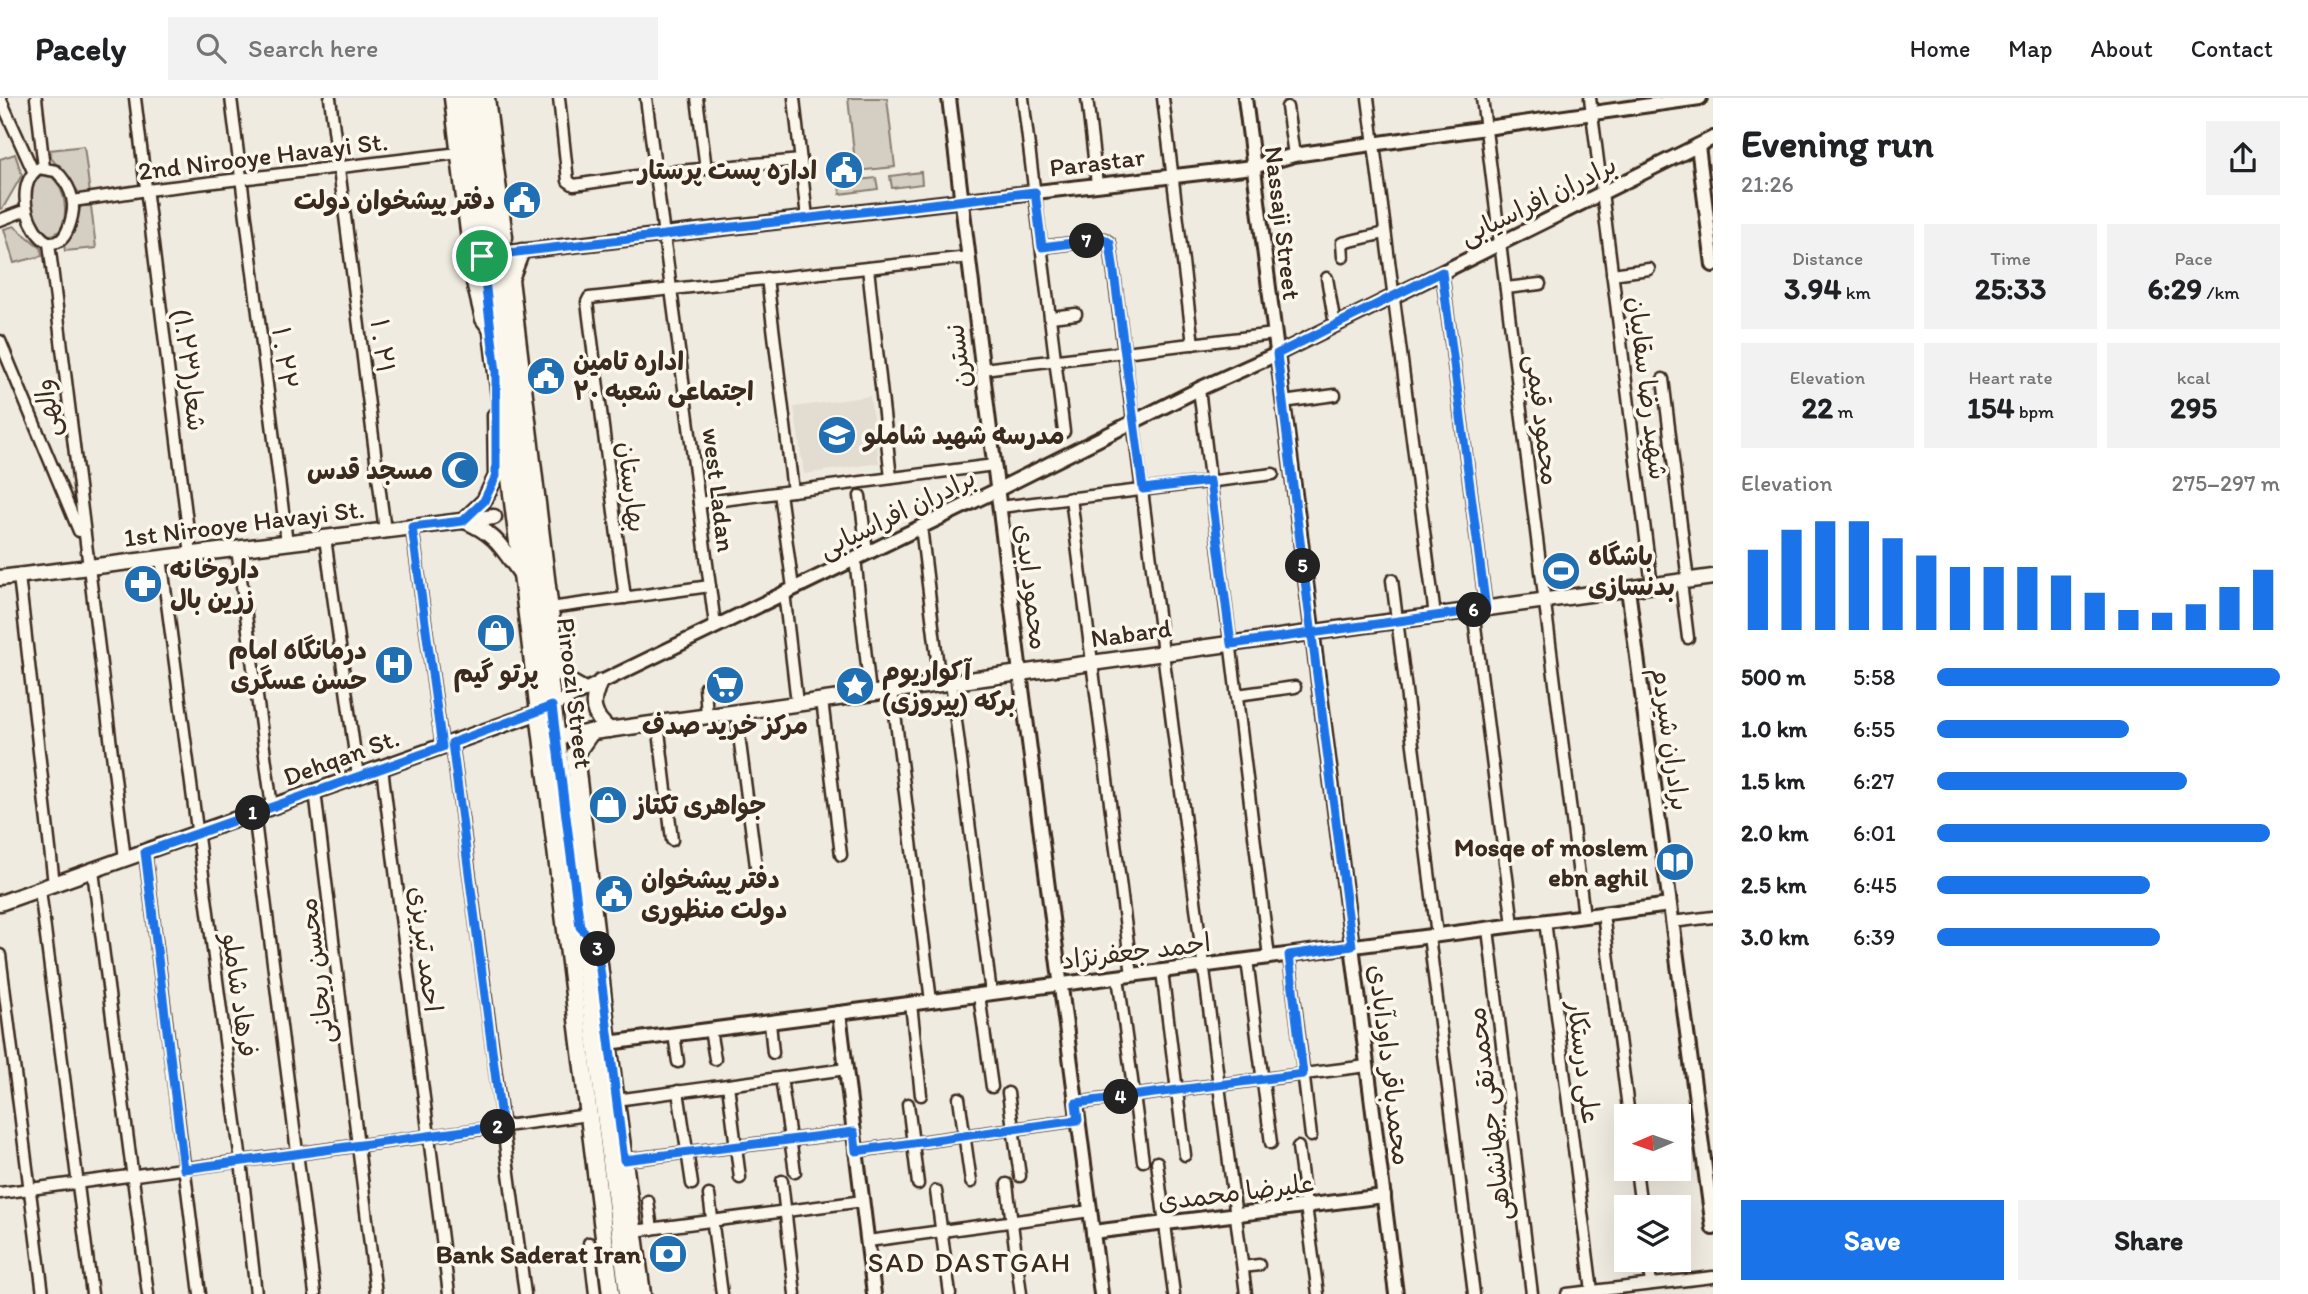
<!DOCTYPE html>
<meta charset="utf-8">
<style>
body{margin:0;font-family:Itim,"Playpen Sans Arabic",sans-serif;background:#f2f2f2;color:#202124;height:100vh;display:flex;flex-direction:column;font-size:26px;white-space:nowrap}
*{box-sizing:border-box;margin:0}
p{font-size:23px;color:#757577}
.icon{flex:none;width:38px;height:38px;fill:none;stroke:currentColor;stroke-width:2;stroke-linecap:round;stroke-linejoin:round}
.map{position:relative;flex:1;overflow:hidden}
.side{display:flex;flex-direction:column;background:#fff;width:595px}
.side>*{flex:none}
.needle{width:46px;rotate:268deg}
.fabs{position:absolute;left:1614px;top:1006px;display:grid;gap:14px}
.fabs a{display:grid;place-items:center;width:77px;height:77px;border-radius:0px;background:#fff;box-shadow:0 7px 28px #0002;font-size:35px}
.pin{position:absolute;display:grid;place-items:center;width:60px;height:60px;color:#fff;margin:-30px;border:4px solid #fff;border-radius:50%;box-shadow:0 2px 7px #0007}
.km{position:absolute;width:35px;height:35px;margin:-18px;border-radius:50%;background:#222;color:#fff;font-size:19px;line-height:35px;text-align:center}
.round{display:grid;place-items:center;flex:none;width:74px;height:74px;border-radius:0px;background:#f2f2f2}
.headline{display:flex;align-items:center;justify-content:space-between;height:119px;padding:0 28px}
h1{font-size:38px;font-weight:700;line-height:52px}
.figures{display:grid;grid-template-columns:repeat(3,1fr);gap:10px;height:119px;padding:7px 28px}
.figures div{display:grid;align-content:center;border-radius:0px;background:#f2f2f2;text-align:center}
.figures b{font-size:30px;font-weight:700}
.figures small{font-size:19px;font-weight:400}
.figures p{font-size:19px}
.chart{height:196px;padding:14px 28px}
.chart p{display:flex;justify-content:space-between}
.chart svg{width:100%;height:126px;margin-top:7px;stroke:#1a73e8;stroke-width:6}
.action{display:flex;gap:14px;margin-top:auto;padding:14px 28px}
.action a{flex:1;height:80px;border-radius:0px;background:#1a73e8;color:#fff;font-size:28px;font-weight:700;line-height:80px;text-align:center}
.action a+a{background:#f2f2f2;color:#202124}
ul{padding:0 28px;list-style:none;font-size:23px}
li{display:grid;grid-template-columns:112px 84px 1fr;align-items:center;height:52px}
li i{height:18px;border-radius:9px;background:#1a73e8}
header{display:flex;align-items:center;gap:42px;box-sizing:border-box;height:98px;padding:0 35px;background:#fff;border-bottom:2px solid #e0e0e0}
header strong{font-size:33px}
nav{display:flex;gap:38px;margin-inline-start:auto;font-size:24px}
.search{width:490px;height:63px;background:#f2f2f2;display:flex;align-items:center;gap:18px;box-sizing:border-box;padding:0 24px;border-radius:0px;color:#757577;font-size:26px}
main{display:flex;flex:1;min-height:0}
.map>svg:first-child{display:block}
.built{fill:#e2dcd1}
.green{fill:#d5cec3;stroke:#887c70;stroke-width:2}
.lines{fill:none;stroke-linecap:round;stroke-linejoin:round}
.minor-casing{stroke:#3b2a1e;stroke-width:15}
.tertiary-casing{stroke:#3b2a1e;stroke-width:18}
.secondary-casing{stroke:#3b2a1e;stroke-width:19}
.primary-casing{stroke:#3b2a1e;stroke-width:21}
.minor{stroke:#fbf7ec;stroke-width:10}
.tertiary{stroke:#fbf7ec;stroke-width:12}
.secondary{stroke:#fbf7ec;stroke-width:14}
.primary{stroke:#fbf7ec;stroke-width:16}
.route-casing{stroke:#fff;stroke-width:14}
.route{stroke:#1a73e8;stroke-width:9}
.labels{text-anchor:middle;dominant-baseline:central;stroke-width:7;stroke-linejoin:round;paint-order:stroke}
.street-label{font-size:26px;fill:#3b2a1e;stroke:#fbf7ec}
.poi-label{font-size:26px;font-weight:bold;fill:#3b2a1e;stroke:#fbf7ec;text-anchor:start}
.neighbourhood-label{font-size:28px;letter-spacing:2px;fill:#3b2a1e;stroke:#fbf7ec}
</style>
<header>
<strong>Pacely</strong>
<div class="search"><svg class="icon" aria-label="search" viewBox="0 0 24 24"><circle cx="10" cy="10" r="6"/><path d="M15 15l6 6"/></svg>Search here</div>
<nav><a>Home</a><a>Map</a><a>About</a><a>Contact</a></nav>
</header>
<main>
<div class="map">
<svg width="1713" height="1196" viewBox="0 0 1713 1196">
<rect width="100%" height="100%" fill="#f0ebe0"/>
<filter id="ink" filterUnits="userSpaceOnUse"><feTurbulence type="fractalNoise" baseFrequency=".0143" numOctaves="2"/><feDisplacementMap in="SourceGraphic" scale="14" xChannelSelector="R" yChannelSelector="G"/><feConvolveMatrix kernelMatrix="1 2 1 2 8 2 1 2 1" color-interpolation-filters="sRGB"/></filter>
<g filter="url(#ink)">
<polygon class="built" points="870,298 879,365 804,376 794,309"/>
<g class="green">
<polygon points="848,0 887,0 895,69 856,73"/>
<polygon points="84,48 90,96 80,96 51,60 50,52"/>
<polygon points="15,56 22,77 3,110 0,111 0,61"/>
<polygon points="921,74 922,86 892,90 890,78"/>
<path d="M 39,77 L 52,79 C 56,83 59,86 61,92 C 67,104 69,138 48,137 C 38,137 28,110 28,101 C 28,92 33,84 39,77 Z"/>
<polygon points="876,80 878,91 840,96 839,84"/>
<polygon points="81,108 91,108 96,150 65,153 64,146"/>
<polygon points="14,128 41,150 42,158 14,165 4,131"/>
</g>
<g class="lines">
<g class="minor-casing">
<g id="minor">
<polyline points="0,0 33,73"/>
<polyline points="36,0 44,70"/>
<polyline points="135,0 191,457"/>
<polyline points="231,0 287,445"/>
<polyline points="330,0 385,433"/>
<polyline points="559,0 568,83 574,87 657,75 801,62"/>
<polyline points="646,0 715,527"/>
<polyline points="697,0 706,71"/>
<polyline points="794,0 807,120"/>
<polyline points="1023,0 1064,334"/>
<polyline points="1087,0 1097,86"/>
<polyline points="1163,0 1193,246"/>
<polyline points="1368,0 1435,518"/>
<polyline points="1482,0 1584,818"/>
<polyline points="1590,0 1652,488"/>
<polyline points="1287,9 1294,57"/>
<path d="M 39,70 L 56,73 C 68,85 76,101 72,118 C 56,190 0,97 39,70 Z"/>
<polyline points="73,103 147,92 459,55"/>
<polyline points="0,122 21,114"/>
<polyline points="49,145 125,761"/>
<polyline points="1042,149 1104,141 1110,145 1246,1196"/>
<polyline points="1343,159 1342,145 1385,135"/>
<polyline points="868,170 891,380"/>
<polyline points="1442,174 1486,511"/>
<polyline points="1612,176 1649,171"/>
<polyline points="767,180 793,393"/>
<polyline points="1327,180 1335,227"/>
<polyline points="1506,190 1540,186"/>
<polyline points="1051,219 1076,216"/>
<polyline points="0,243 79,433"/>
<polyline points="983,271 1274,236"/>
<polyline points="1663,281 1688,483"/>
<polyline points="1199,291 1269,859"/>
<polyline points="1283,304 1335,297"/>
<polyline points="780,395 793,490"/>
<polyline points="860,398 867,454"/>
<polyline points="1071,400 1132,877"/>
<polyline points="699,405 994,367"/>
<polyline points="1000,409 1273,376"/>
<polyline points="921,428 940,586"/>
<polyline points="412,429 442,648"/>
<polyline points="325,440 358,678"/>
<polyline points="237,451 272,709"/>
<polyline points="161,460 241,1063 256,1196"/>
<polyline points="855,460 870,595"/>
<polyline points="19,478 54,786"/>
<polyline points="1392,482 1437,837"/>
<polyline points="1681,484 1688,540"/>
<polyline points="784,494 797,605"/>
<polyline points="625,500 587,204 589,200 969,159"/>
<polyline points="550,510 710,488"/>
<polyline points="1473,512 1513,827"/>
<polyline points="951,584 991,895"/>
<polyline points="705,589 707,618"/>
<polyline points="892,592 931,903"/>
<polyline points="1237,597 1295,589"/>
<polyline points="822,602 841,757"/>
<polyline points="736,614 756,768"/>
<polyline points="658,625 672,742"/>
<polyline points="452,645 525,1196"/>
<polyline points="382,670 449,1196"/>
<polyline points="315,693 376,1196"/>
<polyline points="254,715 315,1196"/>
<polyline points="145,754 200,1196"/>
<polyline points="93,773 148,1196"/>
<polyline points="40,792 92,1196"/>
<polyline points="1603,816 1629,1018"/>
<polyline points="1545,823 1592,1193"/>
<polyline points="1672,824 1713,819"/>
<polyline points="1488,831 1532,1196"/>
<polyline points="1429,838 1474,1196"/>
<polyline points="0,857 43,1196"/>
<polyline points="1289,857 1311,1038"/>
<polyline points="1247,862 1271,1045"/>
<polyline points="1162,873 1185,1057"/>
<polyline points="1118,879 1143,1063"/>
<polyline points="979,897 992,989"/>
<polyline points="911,906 921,997"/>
<polyline points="770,925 773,955"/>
<polyline points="710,932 715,961"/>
<polyline points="674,936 678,964"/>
<polyline points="781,980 795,1074"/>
<polyline points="728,987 740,1080"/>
<polyline points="678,993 692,1086"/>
<polyline points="1008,995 1020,1078"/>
<polyline points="959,1000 971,1084"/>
<polyline points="616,1002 846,971"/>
<polyline points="1076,1005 1367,968"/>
<polyline points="908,1006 918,1086"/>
<polyline points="1298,1049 1318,1196"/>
<polyline points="856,1053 1078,1022"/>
<polyline points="624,1062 854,1034"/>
<polyline points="1157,1064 1174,1196"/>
<polyline points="1636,1071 1641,1110"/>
<polyline points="782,1083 795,1196"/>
<polyline points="1007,1086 1021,1196"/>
<polyline points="936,1093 950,1196"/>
<polyline points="0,1095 588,1017"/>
<polyline points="709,1097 722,1196"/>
<polyline points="648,1103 652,1131"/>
<polyline points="634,1133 863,1103"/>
<polyline points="868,1143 1090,1113"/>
<polyline points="589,1145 595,1196"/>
<polyline points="1648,1162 1651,1186"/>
<polyline points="1243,1169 1259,1167"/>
<polyline points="1567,1196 1713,1179"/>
</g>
</g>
<g class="tertiary-casing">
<g id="tertiary">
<polyline points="949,0 1020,575 1101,1196"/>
<polyline points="1245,0 1396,1196"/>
<polyline points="1698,48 1713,167"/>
<polyline points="497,156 1253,69 1294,57 1700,0"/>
<polyline points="1628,491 1713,1130"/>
<polyline points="552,608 997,392 1199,291 1277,256 1713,40"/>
<polyline points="839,915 874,1196"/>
<polyline points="608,945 1670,807"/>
<polyline points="1093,1134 1384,1098"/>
</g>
</g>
<g class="secondary-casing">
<g id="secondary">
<polyline points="452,0 474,184 483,221 489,229"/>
<polyline points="487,0 505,139 497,156"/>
<polyline points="522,153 511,181 558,571 569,583 585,592"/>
<polyline points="463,423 484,403 496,378 495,317"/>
<path d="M 465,423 C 496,436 502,450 521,476"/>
<polyline points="0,480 494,419"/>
<path d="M 600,584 C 590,605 591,617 610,632"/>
<polyline points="557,639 1713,479"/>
<polyline points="0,805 539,614"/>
</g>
</g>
<g class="primary-casing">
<g id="primary">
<polyline points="463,0 611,1196"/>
<polyline points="475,0 628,1196"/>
<polyline points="590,635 575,656 608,945 642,1196"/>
</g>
</g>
<use href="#minor" class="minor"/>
<use href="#tertiary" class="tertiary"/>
<use href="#secondary" class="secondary"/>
<use href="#primary" class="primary"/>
</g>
</g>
<g class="lines" filter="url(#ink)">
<g class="route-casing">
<path id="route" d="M 482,158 L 496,274 L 496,378 L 484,403 L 463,423 L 412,429 L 442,649 L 145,754 L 184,1071 L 502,1028 L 452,645 L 552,608 L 580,829 L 597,847 L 624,1062 L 854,1034 L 856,1053 L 1078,1022 L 1076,1005 L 1303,976 L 1289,857 L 1352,848 L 1319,591 L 1318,585 C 1304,475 1290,366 1277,256 L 1442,174 L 1486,511 C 1401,522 1316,534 1231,546 L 1210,383 L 1143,391 L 1110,145 L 1104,141 L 1042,149 L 1035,94 L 482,158"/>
</g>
<use href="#route" class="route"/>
</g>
<defs>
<g id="civic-disc" transform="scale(2.0125)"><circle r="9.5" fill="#1f6fb2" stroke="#fbf7ec"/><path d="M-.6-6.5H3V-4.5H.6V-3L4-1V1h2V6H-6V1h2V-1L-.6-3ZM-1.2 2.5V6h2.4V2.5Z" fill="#fff"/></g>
<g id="school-disc" transform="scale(2.0125)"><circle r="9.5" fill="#1f6fb2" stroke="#fbf7ec"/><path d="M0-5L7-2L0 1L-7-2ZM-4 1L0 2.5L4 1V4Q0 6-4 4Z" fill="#fff"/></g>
<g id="mosque-disc" transform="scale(2.0125)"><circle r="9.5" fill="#1f6fb2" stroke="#fbf7ec"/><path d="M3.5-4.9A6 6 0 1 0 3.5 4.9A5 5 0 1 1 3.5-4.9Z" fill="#fff"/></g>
<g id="stadium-disc" transform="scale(2.0125)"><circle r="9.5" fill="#1f6fb2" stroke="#fbf7ec"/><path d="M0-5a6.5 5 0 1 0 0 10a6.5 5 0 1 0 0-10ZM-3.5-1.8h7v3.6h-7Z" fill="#fff"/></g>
<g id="pharmacy-disc" transform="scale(2.0125)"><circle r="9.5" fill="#1f6fb2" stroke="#fbf7ec"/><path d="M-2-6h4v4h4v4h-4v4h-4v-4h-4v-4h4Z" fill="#fff"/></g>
<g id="shop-disc" transform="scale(2.0125)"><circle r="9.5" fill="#1f6fb2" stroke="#fbf7ec"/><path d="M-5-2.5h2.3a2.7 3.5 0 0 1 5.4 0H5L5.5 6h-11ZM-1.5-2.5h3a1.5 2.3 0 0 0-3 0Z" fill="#fff"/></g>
<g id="hospital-disc" transform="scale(2.0125)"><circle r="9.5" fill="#1f6fb2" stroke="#fbf7ec"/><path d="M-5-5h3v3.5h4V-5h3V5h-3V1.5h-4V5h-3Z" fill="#fff"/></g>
<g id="supermarket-disc" transform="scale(2.0125)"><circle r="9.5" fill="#1f6fb2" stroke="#fbf7ec"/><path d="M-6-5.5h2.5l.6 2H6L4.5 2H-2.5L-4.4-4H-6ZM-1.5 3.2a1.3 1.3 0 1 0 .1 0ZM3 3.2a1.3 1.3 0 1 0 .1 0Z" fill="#fff"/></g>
<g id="sight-disc" transform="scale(2.0125)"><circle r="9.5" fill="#1f6fb2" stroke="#fbf7ec"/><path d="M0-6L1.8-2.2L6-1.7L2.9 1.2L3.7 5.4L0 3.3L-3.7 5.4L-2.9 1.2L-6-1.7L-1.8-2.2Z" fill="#fff"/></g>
<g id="library-disc" transform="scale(2.0125)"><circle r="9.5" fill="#1f6fb2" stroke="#fbf7ec"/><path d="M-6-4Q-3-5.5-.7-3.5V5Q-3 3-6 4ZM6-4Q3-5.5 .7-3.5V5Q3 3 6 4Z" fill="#fff"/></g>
<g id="bank-disc" transform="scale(2.0125)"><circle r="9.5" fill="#1f6fb2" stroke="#fbf7ec"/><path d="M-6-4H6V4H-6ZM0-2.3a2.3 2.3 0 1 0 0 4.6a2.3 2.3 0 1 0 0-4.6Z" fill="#fff"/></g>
</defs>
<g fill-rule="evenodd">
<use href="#civic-disc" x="844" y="72"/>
<use href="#civic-disc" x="522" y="102"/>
<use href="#civic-disc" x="546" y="278"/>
<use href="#school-disc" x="837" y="337"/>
<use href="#mosque-disc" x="460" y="372"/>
<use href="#stadium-disc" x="1561" y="473"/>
<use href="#pharmacy-disc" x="143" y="486"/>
<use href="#shop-disc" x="496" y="535"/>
<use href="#hospital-disc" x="394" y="567"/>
<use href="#supermarket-disc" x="725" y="587"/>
<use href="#sight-disc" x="855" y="588"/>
<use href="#shop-disc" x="608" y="707"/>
<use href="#library-disc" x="1675" y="764"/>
<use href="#civic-disc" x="614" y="796"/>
<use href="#bank-disc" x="668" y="1156"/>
</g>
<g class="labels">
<g class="street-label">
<text transform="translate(263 58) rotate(-7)">2nd Nirooye Havayi St.</text>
<text transform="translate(1097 64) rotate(-7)">Parastar</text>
<text transform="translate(1538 102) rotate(-26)">برادران افراسیابی</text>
<text transform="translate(1283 125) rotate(83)">Nassaji Street</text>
<text transform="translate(383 248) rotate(83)">۱ . ۲۱</text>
<text transform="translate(958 258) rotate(-97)">نسترن</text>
<text transform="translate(285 260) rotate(83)">۱ . ۲۲</text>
<text transform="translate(190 272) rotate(83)">شعار(۱.۲۳)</text>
<text transform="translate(1648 290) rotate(83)">شهید رضا سقاییان</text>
<text transform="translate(47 310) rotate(-97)">والهی</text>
<text transform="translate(1543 322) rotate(83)">محمود قیمی</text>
<text transform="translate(632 389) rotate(83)">بهارستان</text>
<text transform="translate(719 392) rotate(83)">west Ladan</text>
<text transform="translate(897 415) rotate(-26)">برادران افراسیابی</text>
<text transform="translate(244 425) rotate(-7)">1st Nirooye Havayi St.</text>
<text transform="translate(1032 489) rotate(83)">محمود ابدی</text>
<text transform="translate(1131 535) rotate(-8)">Nabard</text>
<text transform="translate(575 595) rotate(83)">Piroozi Street</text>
<text transform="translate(1671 641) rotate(82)">برادران شیردم</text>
<text transform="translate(341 659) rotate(-20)">Dehqan St.</text>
<text transform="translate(426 851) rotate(83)">احمد تبریزی</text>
<text transform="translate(1136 853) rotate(-7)">احمد جعفرنژاد</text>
<text transform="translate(316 873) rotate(-97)">محسن ریحانی</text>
<text transform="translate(240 897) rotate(82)">فرهاد شاملو</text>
<text transform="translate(1584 964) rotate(83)">علی درستکار</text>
<text transform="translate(1390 967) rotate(83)">محمدباقر داودآبادی</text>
<text transform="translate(1489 1016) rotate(-97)">محمدتقی جهانشاهی</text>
<text transform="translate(1236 1094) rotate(-7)">علیرضا محمدی</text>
</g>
<g class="poi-label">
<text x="817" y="72" text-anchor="end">اداره پست پرستار</text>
<text x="495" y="102" text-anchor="end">دفتر پیشخوان دولت</text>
<text x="573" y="263">اداره تامین<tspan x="573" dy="30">اجتماعی شعبه ۲۰</tspan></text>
<text x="864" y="337">مدرسه شهید شاملو</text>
<text x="433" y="372" text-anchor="end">مسجد قدس</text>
<text x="1588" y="458">باشگاه<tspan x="1588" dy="30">بدنسازی</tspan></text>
<text x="170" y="471">داروخانه<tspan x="170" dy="30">زرین بال</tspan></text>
<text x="367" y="552" text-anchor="end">درمانگاه امام<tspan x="367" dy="30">حسن عسگری</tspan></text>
<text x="882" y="573">آکواریوم<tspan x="882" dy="30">برکه (پیروزی)</tspan></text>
<text x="496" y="575" text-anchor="middle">پرتو گیم</text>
<text x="725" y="627" text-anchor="middle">مرکز خرید صدف</text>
<text x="635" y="707">جواهری تکتاز</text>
<text x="1648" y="749" text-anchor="end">Mosqe of moslem<tspan x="1648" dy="30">ebn aghil</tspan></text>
<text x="641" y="781">دفتر پیشخوان<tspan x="641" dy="30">دولت‌ منظوری</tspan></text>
<text x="641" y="1156" text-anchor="end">Bank Saderat Iran</text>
</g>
<g class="neighbourhood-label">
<text x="970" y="1164">SAD DASTGAH</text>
</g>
</g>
</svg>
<div class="fabs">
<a><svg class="needle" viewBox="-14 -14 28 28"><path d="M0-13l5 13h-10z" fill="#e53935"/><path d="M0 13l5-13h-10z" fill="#757577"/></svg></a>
<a><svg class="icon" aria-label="layers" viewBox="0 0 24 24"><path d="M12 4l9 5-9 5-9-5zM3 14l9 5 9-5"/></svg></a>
</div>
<div class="pin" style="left:482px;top:158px;background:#1e9e55"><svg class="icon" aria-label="arrive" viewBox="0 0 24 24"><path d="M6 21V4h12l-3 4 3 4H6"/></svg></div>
<b class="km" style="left:253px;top:715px">1</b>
<b class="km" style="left:498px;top:1029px">2</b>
<b class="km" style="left:598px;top:851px">3</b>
<b class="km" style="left:1121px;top:999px">4</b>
<b class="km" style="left:1303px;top:468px">5</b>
<b class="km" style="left:1474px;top:512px">6</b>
<b class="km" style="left:1087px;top:143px">7</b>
</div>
<section class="side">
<div class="headline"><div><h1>Evening run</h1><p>21:26</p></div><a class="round"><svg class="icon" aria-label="share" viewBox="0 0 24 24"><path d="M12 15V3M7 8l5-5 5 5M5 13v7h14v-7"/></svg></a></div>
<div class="figures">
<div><p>Distance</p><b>3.94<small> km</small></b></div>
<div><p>Time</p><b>25:33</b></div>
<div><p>Pace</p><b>6:29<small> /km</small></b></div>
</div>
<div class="figures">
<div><p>Elevation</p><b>22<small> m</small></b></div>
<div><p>Heart rate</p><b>154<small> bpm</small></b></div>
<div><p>kcal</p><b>295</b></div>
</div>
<div class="chart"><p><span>Elevation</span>275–297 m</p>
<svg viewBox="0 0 160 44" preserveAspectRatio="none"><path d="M5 44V16M15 44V9M25 44V6M35 44V6M45 44V12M55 44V18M65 44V22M75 44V22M85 44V22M95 44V25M105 44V31M115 44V37M125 44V38M135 44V35M145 44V29M155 44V23"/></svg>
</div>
<ul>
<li><b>500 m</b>5:58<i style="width:100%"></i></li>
<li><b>1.0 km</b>6:55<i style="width:56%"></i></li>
<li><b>1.5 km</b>6:27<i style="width:73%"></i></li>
<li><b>2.0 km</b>6:01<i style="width:97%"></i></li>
<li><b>2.5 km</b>6:45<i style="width:62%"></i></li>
<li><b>3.0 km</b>6:39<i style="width:65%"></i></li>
</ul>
<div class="action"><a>Save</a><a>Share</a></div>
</section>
</main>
